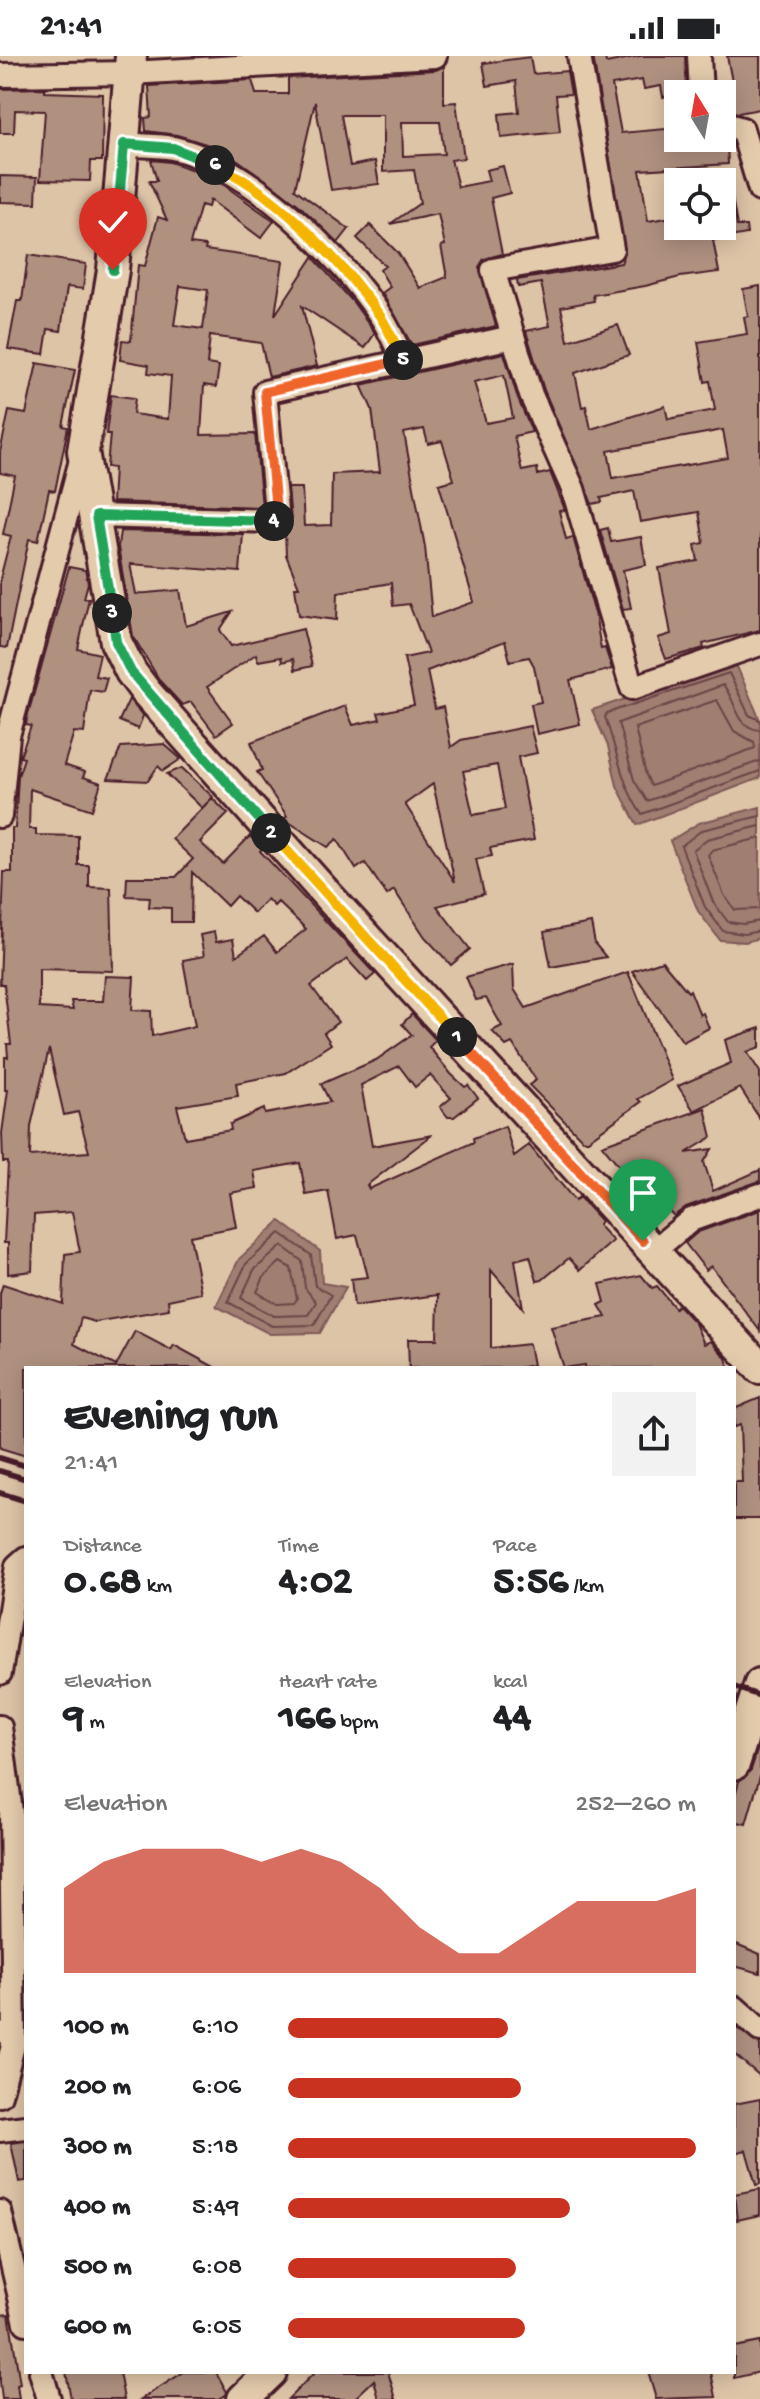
<!DOCTYPE html>
<meta charset="utf-8">
<style>
body{margin:0;font-family:"Gochi Hand",sans-serif;background:#f2f2f2;color:#202124;height:100vh;display:flex;flex-direction:column;font-size:30px;white-space:nowrap}
*{box-sizing:border-box;margin:0}
p{font-size:26px;color:#757577}
.icon{flex:none;width:44px;height:44px;fill:none;stroke:currentColor;stroke-width:2;stroke-linecap:round;stroke-linejoin:round}
.map{position:relative;flex:1;overflow:hidden}
.side{position:absolute;left:24px;top:1310px;width:712px;height:1008px;display:flex;flex-direction:column;background:#fff;border-radius:0px;box-shadow:0 4px 20px #0003}
.side>*{flex:none}
.needle{width:52px;rotate:349deg}
.tools{position:absolute;left:664px;top:24px;display:grid;gap:16px}
.tools a{display:grid;place-items:center;width:72px;height:72px;border-radius:0px;background:#fff;box-shadow:0 4px 20px #0003;font-size:40px}
.pin{position:absolute;display:grid;place-items:center;width:68px;height:68px;color:#fff;margin:-82px -34px;border-radius:50% 50% 50% 0;rotate:-45deg;box-shadow:0 0 8px #0007}
.pin .icon{rotate:45deg}
.km{position:absolute;width:40px;height:40px;margin:-20px;border-radius:50%;background:#222;color:#fff;font-size:22px;line-height:40px;text-align:center}
.round{display:grid;place-items:center;flex:none;width:84px;height:84px;border-radius:0px;background:#f2f2f2}
.headline{display:flex;align-items:center;justify-content:space-between;height:136px;padding:0 40px}
h1{font-size:44px;font-weight:700;line-height:60px}
.stats{display:grid;grid-template-columns:repeat(3,1fr);gap:12px;height:136px;padding:8px 40px}
.stats div{display:grid;align-content:center}
.stats b{font-size:40px;font-weight:700}
.stats small{font-size:22px;font-weight:400}
.stats p{font-size:22px}
.chart{height:224px;padding:16px 40px}
.chart p{display:flex;justify-content:space-between}
.chart svg{width:100%;height:144px;margin-top:8px;fill:#c8321e;opacity:.7}
ul{padding:0 40px;list-style:none;font-size:26px}
li{display:grid;grid-template-columns:128px 96px 1fr;align-items:center;height:60px}
li i{height:20px;border-radius:10px;background:#c8321e}
.status{display:flex;justify-content:space-between;align-items:center;height:56px;padding:0 40px;background:#fff;direction:ltr}
.status svg{height:22px;fill:currentColor}
.map>svg:first-child{display:block}
.water{fill:#a07e72;stroke:#7e5856;stroke-width:2}
.lines{fill:none;stroke-linecap:round;stroke-linejoin:round}
.shore{stroke:#6c4547;stroke-width:2}
.building{fill:#b09180;stroke:#4a1f2b;stroke-width:2;fill-rule:evenodd}
.street-casing{stroke:#4a1f2b;stroke-width:28}
.secondary-casing{stroke:#4a1f2b;stroke-width:36}
.street{stroke:#e4cbac;stroke-width:22}
.secondary{stroke:#e4cbac;stroke-width:30}
.rail{stroke:#4a1f2b;stroke-width:6}
.split-1-casing{stroke:#fff;stroke-width:16}
.split-2-casing{stroke:#fff;stroke-width:16}
.split-3-casing{stroke:#fff;stroke-width:16}
.split-4-casing{stroke:#fff;stroke-width:16}
.split-5-casing{stroke:#fff;stroke-width:16}
.split-6-casing{stroke:#fff;stroke-width:16}
.split-7-casing{stroke:#fff;stroke-width:16}
.split-1{stroke:#f0652b;stroke-width:10}
.split-2{stroke:#f5b400;stroke-width:10}
.split-3{stroke:#22a559;stroke-width:10}
.split-4{stroke:#22a559;stroke-width:10}
.split-5{stroke:#f0652b;stroke-width:10}
.split-6{stroke:#f5b400;stroke-width:10}
.split-7{stroke:#22a559;stroke-width:10}
</style>
<div class="status"><b>21:41</b><svg viewBox="0 0 49 12"><path d="M0 12V9h3v3zM5 12V6h3v6zM10 12V3h3v9zM15 12V0h3v12zM26 1h20v11H26zM47 4h2v5h-2z"/></svg></div>
<div class="map">
<svg width="760" height="2343" viewBox="0 0 760 2343">
<rect width="100%" height="100%" fill="#dec4a7"/>
<filter id="ink" filterUnits="userSpaceOnUse"><feTurbulence type="fractalNoise" baseFrequency=".0125" numOctaves="2"/><feDisplacementMap in="SourceGraphic" scale="16" xChannelSelector="R" yChannelSelector="G"/><feConvolveMatrix kernelMatrix="1 2 1 2 8 2 1 2 1" color-interpolation-filters="sRGB"/></filter>
<g filter="url(#ink)">
<g class="water">
<polygon points="735,606 760,664 760,722 637,769 617,730 608,690 592,654"/>
<polygon points="760,751 760,882 745,886 720,884 698,855 670,785 699,767"/>
<polygon points="280,1165 320,1195 322,1227 346,1231 320,1277 270,1278 216,1250 239,1203"/>
</g>
<g class="lines">
<g class="shore">
<polygon points="717,644 734,675 754,686 755,692 651,730 646,719 635,672"/>
<path d="M 760,664 L 749,659 L 729,617 L 607,657 L 605,661 C 616,691 623,734 642,758 L 760,715"/>
<path d="M 760,674 C 735,672 737,644 723,629 L 618,667 L 634,724 L 647,745 L 760,705"/>
<polyline points="760,760 702,774 681,790 705,851 723,875 744,878 760,875"/>
<polyline points="760,770 707,783 693,794 713,846 728,866 743,868 760,865"/>
<polyline points="760,782 712,794 708,799 724,839 735,854 760,853"/>
<polygon points="280,1177 311,1199 315,1230 331,1239 314,1269 272,1270 228,1246 246,1208"/>
<polygon points="282,1190 302,1205 305,1232 316,1246 308,1259 274,1260 241,1242 254,1214"/>
<polygon points="280,1206 291,1212 297,1243 294,1247 277,1248 257,1236 264,1221"/>
</g>
</g>
<g class="building">
<path d="M 593,0 L 605,0 L 606,7 L 640,0 L 685,0 L 687,37 L 663,41 L 661,30 L 644,33 L 642,24 L 612,29 L 621,77 L 677,72 L 679,93 L 727,87 L 728,108 L 640,114 L 648,165 L 678,160 L 678,170 L 722,170 L 722,130 L 730,129 L 737,170 L 746,170 L 747,178 L 713,184 L 719,216 L 680,221 L 645,230 L 593,239 L 594,245 L 561,251 L 568,285 L 618,269 L 629,299 L 575,317 L 582,351 L 586,350 L 591,373 L 665,350 L 668,363 L 715,354 L 710,325 L 705,326 L 698,286 L 747,278 L 744,261 L 748,260 L 743,233 L 760,230 L 760,574 L 703,588 L 704,592 L 666,603 L 658,582 L 671,578 L 659,512 L 698,505 L 695,489 L 704,487 L 699,456 L 640,466 L 634,435 L 601,442 L 602,446 L 592,448 L 544,334 L 526,275 L 550,270 L 541,227 L 518,231 L 517,224 L 621,207 L 625,197 ZM 723,374 L 728,402 L 613,422 L 608,395 Z"/>
<polygon points="727,0 760,0 760,53 738,57 722,53 722,33 733,31"/>
<polygon points="530,1 533,18 567,15 571,38 556,39 560,76 501,82 499,58 519,56 516,25 487,30 483,7"/>
<path d="M 444,10 L 444,47 L 456,46 L 464,102 L 451,104 L 458,131 L 489,125 L 486,114 L 503,110 L 510,137 L 491,142 L 502,198 L 484,203 L 479,211 L 496,270 L 412,289 L 382,237 L 390,231 L 380,214 L 385,210 L 357,182 L 370,169 L 398,197 L 420,232 L 447,221 L 441,190 L 445,189 L 438,158 L 390,168 L 420,147 L 414,114 L 383,116 L 383,59 L 341,59 L 350,110 L 375,105 L 379,128 L 331,134 L 315,46 L 295,133 L 349,173 L 338,187 L 299,149 L 238,104 L 206,88 L 177,79 L 146,75 L 145,62 L 151,61 L 149,30 L 252,24 L 256,38 L 288,38 L 288,22 L 436,14 ZM 402,66 L 440,66 L 444,98 L 403,100 Z"/>
<polygon points="45,32 45,36 103,38 102,105 91,105 90,125 40,124 45,55 15,54 14,77 0,77 0,33"/>
<path d="M 151,104 L 170,106 L 196,115 L 224,129 L 274,165 L 261,182 L 210,144 L 208,151 L 201,149 L 190,188 L 206,190 L 205,194 L 283,205 L 275,259 L 313,201 L 353,246 L 375,277 L 365,292 L 302,250 L 317,310 L 269,321 L 261,287 L 210,280 L 207,308 L 219,310 L 216,331 L 204,329 L 201,379 L 255,378 L 262,451 L 112,446 L 114,412 L 107,411 L 110,378 L 106,378 L 111,339 L 135,342 L 133,358 L 168,363 L 171,320 L 148,317 L 149,309 L 120,304 L 122,284 L 131,285 L 138,209 L 145,210 L 158,161 L 167,164 L 149,125 L 157,125 ZM 180,230 L 208,234 L 203,273 L 174,269 Z"/>
<polygon points="0,120 37,121 36,147 0,146"/>
<polygon points="28,199 86,208 83,233 67,231 61,275 48,273 44,298 8,293 17,245 22,245"/>
<path d="M 504,297 L 518,343 L 532,376 L 514,380 L 522,415 L 537,412 L 538,419 L 550,416 L 565,454 L 559,455 L 566,483 L 573,481 L 595,558 L 601,593 L 605,592 L 612,613 L 570,624 L 580,668 L 537,678 L 531,648 L 541,646 L 534,610 L 529,601 L 510,605 L 505,585 L 427,615 L 435,653 L 443,651 L 451,691 L 461,684 L 530,670 L 537,697 L 518,701 L 534,784 L 490,792 L 492,800 L 476,803 L 484,838 L 437,850 L 470,893 L 451,909 L 425,881 L 394,834 L 387,839 L 365,807 L 356,813 L 337,783 L 328,791 L 284,763 L 287,760 L 257,716 L 262,714 L 251,686 L 345,650 L 353,669 L 380,663 L 378,657 L 414,649 L 404,602 L 428,597 L 409,548 L 393,550 L 391,527 L 338,536 L 337,564 L 299,559 L 295,531 L 299,531 L 286,499 L 285,476 L 291,464 L 288,432 L 302,432 L 304,470 L 331,469 L 332,418 L 380,416 L 372,353 L 361,329 ZM 504,319 L 513,362 L 486,367 L 474,326 ZM 424,373 L 428,388 L 442,385 L 454,424 L 439,428 L 474,546 L 432,561 L 425,491 L 404,377 ZM 497,709 L 505,753 L 473,759 L 463,715 ZM 433,728 L 455,826 L 405,748 Z"/>
<polygon points="37,307 75,314 63,370 68,371 55,435 49,434 38,485 29,483 7,592 0,591 0,523 11,480 3,478 15,420 0,417 0,396 9,355 26,358"/>
<polygon points="608,472 611,486 641,481 646,509 623,514 631,552 623,553 600,474"/>
<polygon points="120,475 243,478 240,516 130,508 136,538 180,534 186,570 232,556 220,574 231,590 303,573 312,610 295,614 293,603 282,606 281,601 258,605 256,598 207,631 233,667 216,679 191,646 182,649 160,625 133,580 118,491"/>
<path d="M 69,511 L 85,514 L 88,527 L 84,542 L 89,542 L 78,593 L 100,598 L 95,620 L 107,622 L 103,636 L 90,634 L 84,677 L 74,676 L 64,709 L 85,716 L 83,721 L 101,727 L 92,754 L 30,733 L 29,773 L 36,773 L 36,779 L 78,780 L 78,809 L 89,809 L 89,831 L 111,832 L 113,915 L 39,913 L 39,952 L 73,954 L 71,945 L 103,945 L 105,920 L 134,921 L 132,954 L 151,955 L 152,980 L 195,970 L 183,904 L 204,900 L 200,879 L 214,876 L 216,886 L 233,883 L 236,900 L 264,880 L 277,896 L 306,873 L 278,846 L 274,850 L 267,843 L 254,857 L 236,840 L 227,850 L 192,816 L 191,866 L 171,866 L 171,852 L 149,851 L 150,841 L 126,840 L 127,821 L 176,821 L 193,803 L 172,783 L 212,742 L 228,758 L 200,786 L 223,808 L 250,780 L 262,793 L 260,795 L 375,918 L 367,925 L 347,903 L 311,930 L 338,966 L 324,977 L 331,988 L 286,1017 L 236,1027 L 238,1040 L 177,1050 L 185,1082 L 231,1074 L 230,1068 L 264,1053 L 265,1058 L 330,1046 L 321,1028 L 376,1004 L 412,979 L 402,968 L 412,958 L 436,984 L 429,991 L 451,1018 L 465,1031 L 468,1029 L 478,1042 L 454,1061 L 448,1061 L 440,1051 L 451,1042 L 430,1019 L 415,1031 L 399,1010 L 361,1029 L 372,1090 L 432,1079 L 367,1129 L 369,1133 L 474,1086 L 473,1082 L 505,1070 L 514,1100 L 529,1089 L 575,1145 L 579,1141 L 601,1165 L 598,1169 L 613,1185 L 580,1214 L 569,1202 L 542,1224 L 537,1225 L 530,1200 L 515,1204 L 523,1252 L 491,1214 L 491,1292 L 529,1288 L 533,1309 L 518,1312 L 409,1312 L 408,1283 L 437,1283 L 438,1239 L 354,1250 L 351,1223 L 368,1221 L 357,1179 L 337,1183 L 328,1135 L 306,1139 L 300,1107 L 254,1115 L 257,1132 L 230,1137 L 236,1171 L 190,1180 L 201,1237 L 168,1244 L 169,1253 L 95,1266 L 81,1262 L 74,1288 L 116,1310 L 135,1275 L 171,1294 L 174,1289 L 216,1312 L 26,1312 L 26,1400 L 0,1392 L 0,1237 L 3,1228 L 63,1248 L 65,1198 L 80,1196 L 72,1156 L 34,1159 L 32,1215 L 8,1218 L 8,1187 L 4,1187 L 8,1106 L 3,1106 L 2,1077 L 8,1034 L 5,1034 L 5,1001 L 8,1001 L 7,988 L 11,988 L 4,928 L 0,928 L 4,816 L 12,816 L 12,772 L 15,772 L 18,720 L 24,702 L 20,701 L 31,670 L 26,669 L 27,662 ZM 49,993 L 64,1059 L 78,1056 L 89,1096 L 30,1100 L 31,1070 Z"/>
<polygon points="129,643 143,660 138,673 119,665"/>
<polygon points="164,688 181,703 163,715 158,710 148,725 108,723 121,691"/>
<polygon points="182,712 213,741 202,752 167,718"/>
<polygon points="591,867 595,888 606,901 551,911 544,876"/>
<polygon points="662,905 688,936 690,934 700,959 703,957 709,972 683,986 632,915"/>
<polygon points="513,908 514,933 526,952 628,916 672,1024 638,1043 641,1046 588,1084 583,1084 529,1029 536,1024 512,987 506,990 492,975 502,970 486,942 476,944 466,921"/>
<polygon points="760,972 760,991 747,996 760,1016 760,1063 740,1032 694,1055 678,1030 731,1007 725,984"/>
<polygon points="705,1052 712,1081 686,1097 712,1093 704,1106 713,1135 760,1114 760,1125 686,1151 674,1160 650,1137 634,1145 626,1128 631,1124 602,1089"/>
<polygon points="760,1154 760,1275 711,1210 706,1214 685,1187 698,1176"/>
<polygon points="641,1219 652,1232 657,1230 675,1252 678,1249 695,1267 704,1288 711,1285 726,1302 729,1312 585,1312 585,1309 564,1312 551,1271 606,1261 599,1249 605,1246 600,1228"/>
<polygon points="760,1342 760,1463 734,1463 734,1426 742,1426 740,1369 734,1371 734,1353"/>
<polygon points="760,1686 760,1720 746,1768 734,1765 734,1743 739,1725 751,1714"/>
<polygon points="734,1887 760,1898 760,1917 734,1910"/>
<polygon points="734,1970 760,1989 760,2020 734,1998"/>
<polygon points="760,2043 760,2128 756,2129 746,2094 734,2097 734,2048"/>
<polygon points="26,2085 26,2125 19,2126 11,2087"/>
<polygon points="760,2133 760,2159 737,2164 734,2138"/>
<polygon points="9,2258 20,2328 17,2329 19,2343 2,2343 0,2327 0,2259"/>
<polygon points="760,2286 760,2316 734,2322 734,2291"/>
<polygon points="66,2316 119,2316 124,2343 71,2343"/>
<polygon points="184,2316 216,2316 227,2336 226,2339 218,2343 141,2343"/>
<polygon points="315,2316 388,2316 396,2343 379,2343 374,2324 354,2343 288,2343"/>
<polygon points="648,2316 711,2316 716,2341 656,2343"/>
</g>
<g class="lines">
<g class="street-casing">
<g id="street">
<polyline points="579,0 612,193 493,214 531,339 573,433 632,632 760,588"/>
<polyline points="699,0 701,38"/>
<polyline points="0,19 130,17 435,0"/>
<polyline points="722,67 742,73 760,134"/>
<path d="M 124,88 C 140,90 157,89 173,92 C 248,109 341,199 382,262 C 390,275 397,291 404,306"/>
<polyline points="96,460 277,465 265,336 512,281"/>
<polyline points="0,760 8,680 81,404"/>
<polyline points="652,1196 691,1164 760,1139"/>
<polyline points="0,1617 17,1510 26,1502"/>
<polyline points="0,1671 11,1756 14,1986"/>
<polyline points="734,1951 760,1974"/>
<polyline points="0,2039 14,1986 8,1976"/>
<polyline points="0,2074 26,2071"/>
<polyline points="0,2156 26,2267"/>
<polyline points="41,2316 49,2343"/>
</g>
</g>
<g class="secondary-casing">
<g id="secondary">
<polyline points="131,0 113,214 83,395 116,586 131,616 146,636 329,841 760,1312"/>
<polyline points="734,1708 760,1628"/>
<polyline points="243,2343 271,2316"/>
</g>
</g>
<use href="#street" class="street"/>
<use href="#secondary" class="secondary"/>
<g class="rail">
<polyline points="0,1402 26,1410"/>
<polyline points="0,1415 26,1423"/>
<polyline points="0,1437 26,1445"/>
<polyline points="734,1631 760,1640"/>
</g>
</g>
</g>
<g class="lines" filter="url(#ink)">
<g class="split-1-casing">
<polyline id="split-1" points="457,981 643,1185"/>
</g>
<g class="split-2-casing">
<polyline id="split-2" points="271,777 457,981"/>
</g>
<g class="split-3-casing">
<polyline id="split-3" points="112,557 116,586 131,616 271,777"/>
</g>
<g class="split-4-casing">
<polyline id="split-4" points="112,557 96,460 274,465"/>
</g>
<g class="split-5-casing">
<polyline id="split-5" points="274,465 277,465 265,336 403,304"/>
</g>
<g class="split-6-casing">
<path id="split-6" d="M 215,109 C 274,134 344,208 380,260 C 389,274 396,290 403,304"/>
</g>
<g class="split-7-casing">
<polyline id="split-7" points="113,214 124,88 173,92 215,109"/>
</g>
<use href="#split-1" class="split-1"/>
<use href="#split-2" class="split-2"/>
<use href="#split-3" class="split-3"/>
<use href="#split-4" class="split-4"/>
<use href="#split-5" class="split-5"/>
<use href="#split-6" class="split-6"/>
<use href="#split-7" class="split-7"/>
</g>
</svg>
<div class="tools">
<a><svg class="needle" viewBox="-14 -14 28 28"><path d="M0-13l5 13h-10z" fill="#e53935"/><path d="M0 13l5-13h-10z" fill="#757577"/></svg></a>
<a><svg class="icon" aria-label="locate" viewBox="0 0 24 24"><circle cx="12" cy="12" r="6"/><path d="M12 2v4M12 18v4M2 12h4M18 12h4"/></svg></a>
</div>
<div class="pin" style="left:643px;top:1185px;background:#1e9e55"><svg class="icon" aria-label="arrive" viewBox="0 0 24 24"><path d="M6 21V4h12l-3 4 3 4H6"/></svg></div>
<div class="pin" style="left:113px;top:214px;background:#d93025"><svg class="icon" aria-label="check" viewBox="0 0 24 24"><path d="M5 12l5 5 9-10"/></svg></div>
<b class="km" style="left:457px;top:981px">1</b>
<b class="km" style="left:271px;top:777px">2</b>
<b class="km" style="left:112px;top:557px">3</b>
<b class="km" style="left:274px;top:465px">4</b>
<b class="km" style="left:403px;top:304px">5</b>
<b class="km" style="left:215px;top:109px">6</b>
<section class="side">
<div class="headline"><div><h1>Evening run</h1><p>21:41</p></div><a class="round"><svg class="icon" aria-label="share" viewBox="0 0 24 24"><path d="M12 15V3M7 8l5-5 5 5M5 13v7h14v-7"/></svg></a></div>
<div class="stats">
<div><p>Distance</p><b>0.68<small> km</small></b></div>
<div><p>Time</p><b>4:02</b></div>
<div><p>Pace</p><b>5:56<small> /km</small></b></div>
</div>
<div class="stats">
<div><p>Elevation</p><b>9<small> m</small></b></div>
<div><p>Heart rate</p><b>166<small> bpm</small></b></div>
<div><p>kcal</p><b>44</b></div>
</div>
<div class="chart"><p><span>Elevation</span>252–260 m</p>
<svg viewBox="0 0 160 44" preserveAspectRatio="none"><path d="M0 44V18L10 10L20 6L30 6L40 6L50 10L60 6L70 10L80 18L90 30L100 38L110 38L120 30L130 22L140 22L150 22L160 18V44z"/></svg>
</div>
<ul>
<li><b>100 m</b>6:10<i style="width:54%"></i></li>
<li><b>200 m</b>6:06<i style="width:57%"></i></li>
<li><b>300 m</b>5:18<i style="width:100%"></i></li>
<li><b>400 m</b>5:49<i style="width:69%"></i></li>
<li><b>500 m</b>6:08<i style="width:56%"></i></li>
<li><b>600 m</b>6:05<i style="width:58%"></i></li>
</ul>
</section>
</div>
